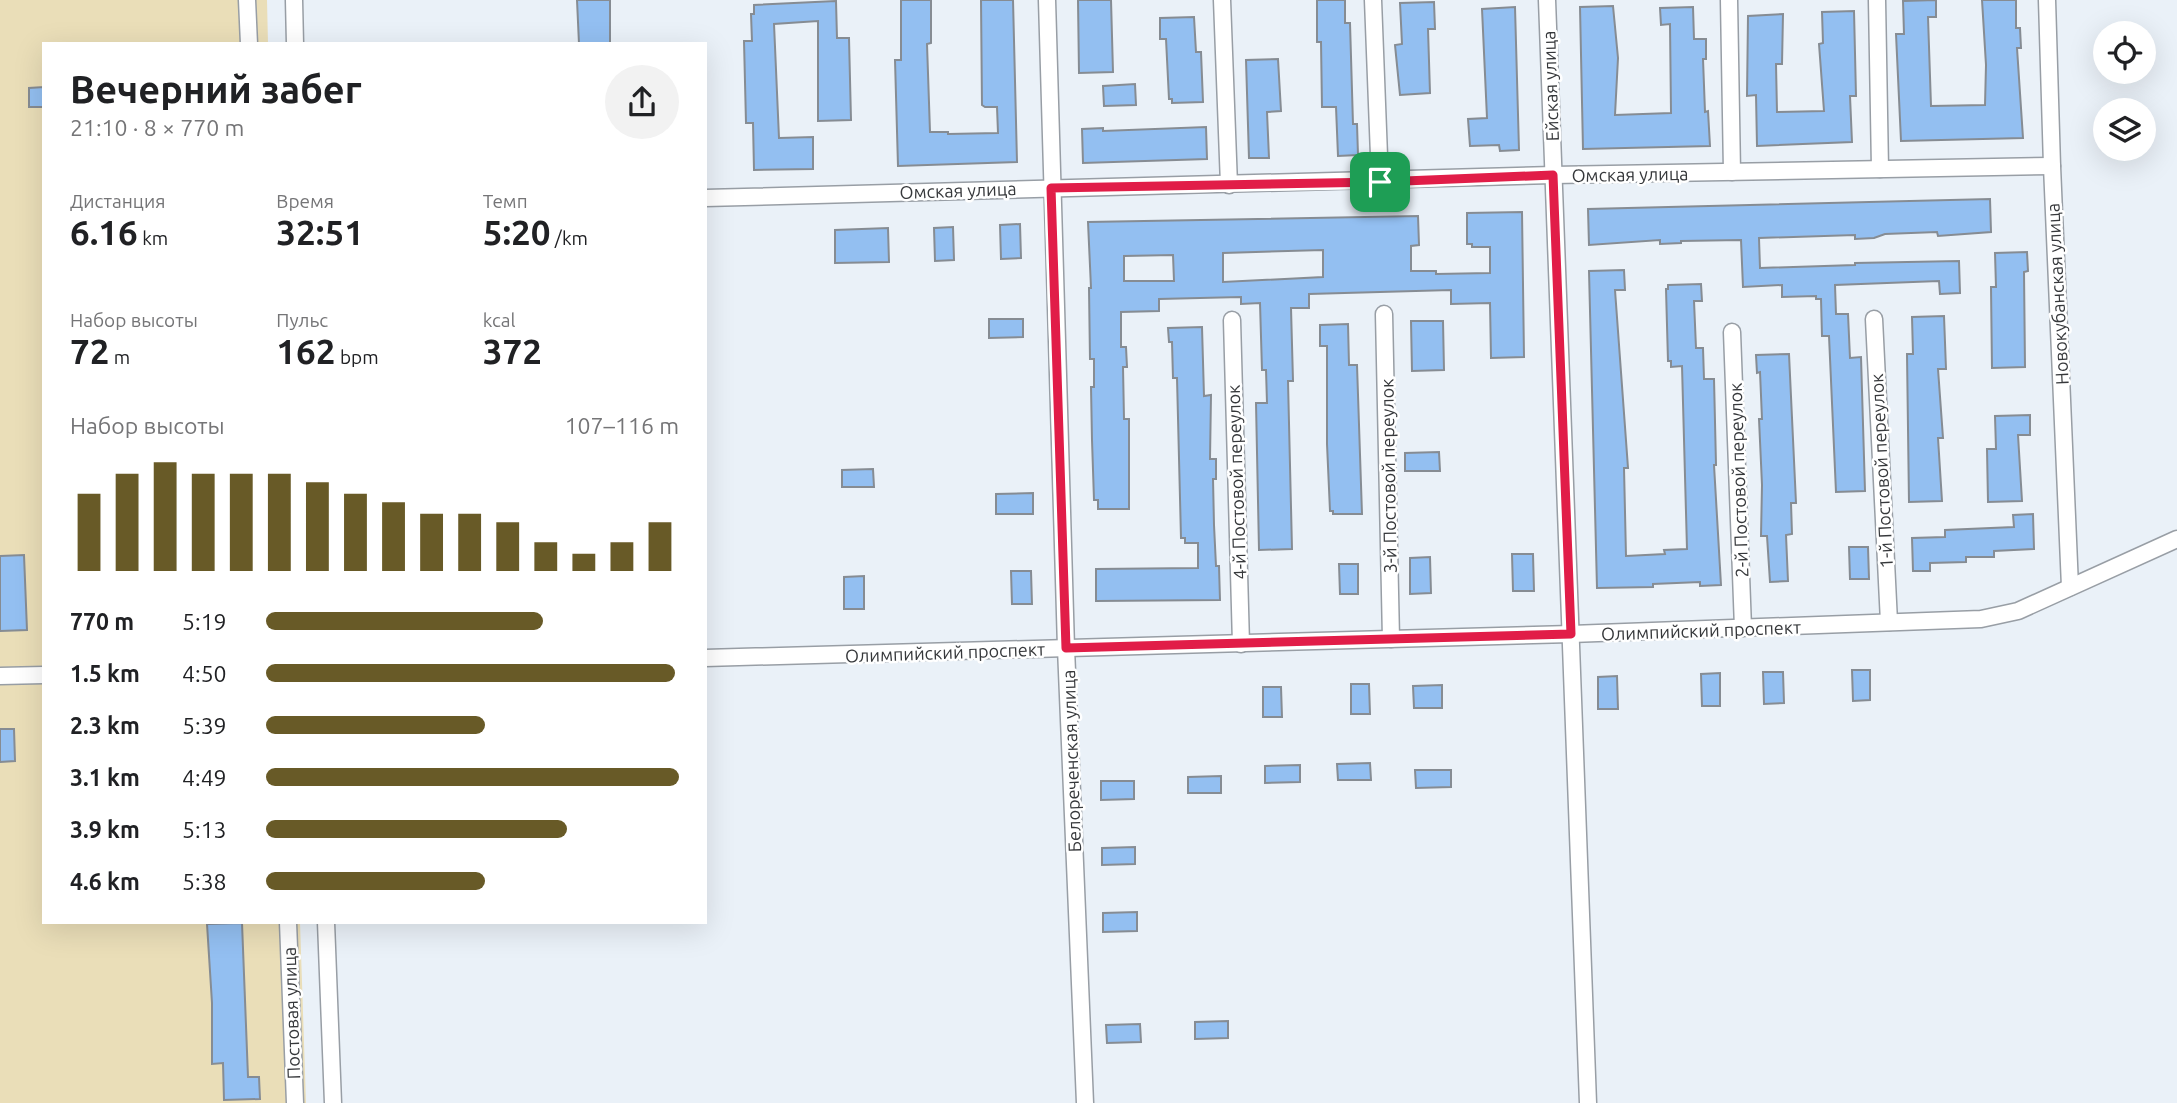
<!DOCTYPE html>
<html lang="ru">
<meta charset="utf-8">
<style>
body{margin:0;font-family:Ubuntu,sans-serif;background:#f2f2f2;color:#202124;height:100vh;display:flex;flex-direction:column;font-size:26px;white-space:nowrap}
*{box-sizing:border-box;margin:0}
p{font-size:23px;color:#757577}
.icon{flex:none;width:38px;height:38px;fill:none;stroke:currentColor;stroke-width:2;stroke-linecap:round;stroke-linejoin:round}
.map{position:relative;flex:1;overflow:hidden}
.side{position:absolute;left:42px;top:42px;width:665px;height:882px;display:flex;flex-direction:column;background:#fff;border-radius:0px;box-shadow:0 7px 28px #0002}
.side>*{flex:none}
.fabs{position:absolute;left:2093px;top:21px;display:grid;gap:14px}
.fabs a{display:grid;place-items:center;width:63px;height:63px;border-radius:50%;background:#fff;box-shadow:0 7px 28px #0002;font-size:35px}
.pin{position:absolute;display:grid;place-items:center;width:60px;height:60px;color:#fff;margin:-30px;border-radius:14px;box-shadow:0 4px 10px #0006}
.round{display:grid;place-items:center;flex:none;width:74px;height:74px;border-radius:37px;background:#f2f2f2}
.headline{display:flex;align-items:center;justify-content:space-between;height:119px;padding:0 28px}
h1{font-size:38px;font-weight:700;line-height:52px}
.figures{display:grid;grid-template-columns:repeat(3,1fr);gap:10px;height:119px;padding:7px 28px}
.figures div{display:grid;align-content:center}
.figures b{font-size:35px;font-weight:700}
.figures small{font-size:19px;font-weight:400}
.figures p{font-size:19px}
.chart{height:196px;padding:14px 28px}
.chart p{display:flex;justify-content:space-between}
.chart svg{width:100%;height:126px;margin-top:7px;stroke:#685a27;stroke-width:6}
ul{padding:0 28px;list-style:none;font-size:23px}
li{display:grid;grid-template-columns:112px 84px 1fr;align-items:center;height:52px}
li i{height:18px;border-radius:9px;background:#685a27}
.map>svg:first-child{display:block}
.green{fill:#eadeb8}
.building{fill:#93bff1;stroke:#868c93;stroke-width:2;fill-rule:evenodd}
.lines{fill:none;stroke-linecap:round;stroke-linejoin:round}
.minor-casing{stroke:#989ea5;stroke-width:19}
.minor{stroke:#fff;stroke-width:16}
.route-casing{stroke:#fff;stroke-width:14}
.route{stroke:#e11d48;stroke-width:9}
.labels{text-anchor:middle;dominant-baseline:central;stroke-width:5;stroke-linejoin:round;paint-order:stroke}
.street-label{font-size:18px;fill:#36383b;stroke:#fff}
</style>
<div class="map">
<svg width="2177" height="1103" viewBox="0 0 2177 1103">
<rect width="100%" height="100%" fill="#eaf1f8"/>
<polygon class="green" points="0,0 267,0 268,44 44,44 44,922 300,922 306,1103 0,1103"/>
<g class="building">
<polygon points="577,0 610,0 610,44 579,44"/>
<polygon points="901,0 931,0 931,43 927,44 930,132 948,132 948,134 998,133 997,107 985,107 982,105 981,0 1013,0 1017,162 898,166 895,60 901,60"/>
<polygon points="1078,0 1111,0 1113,72 1079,73"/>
<polygon points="1317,0 1345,0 1345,23 1350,23 1353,124 1357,124 1358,155 1338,156 1336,107 1322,107 1321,42 1317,42"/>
<polygon points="1936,0 1936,17 1928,17 1931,106 1985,105 1986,65 1982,0 2016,0 2016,28 2020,28 2021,48 2017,48 2023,138 1901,141 1896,34 1904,34 1903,1"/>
<polygon points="836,1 837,38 849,38 851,120 818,121 818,21 774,24 779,138 813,137 813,169 754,170 753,123 746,123 744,41 752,41 751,14 754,14 754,5"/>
<polygon points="1434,2 1435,29 1428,29 1430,93 1400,95 1395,45 1402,44 1400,3"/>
<polygon points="1613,6 1618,58 1615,115 1671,113 1670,24 1661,25 1660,8 1693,7 1694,39 1706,39 1706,59 1703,59 1705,112 1708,111 1710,146 1583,149 1580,7"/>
<polygon points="1515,7 1519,150 1500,151 1499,145 1470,146 1468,119 1487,118 1482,9"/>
<polygon points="1854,11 1856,96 1850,96 1852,142 1757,146 1756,95 1747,96 1748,16 1783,14 1782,64 1776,64 1777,112 1824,111 1819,44 1823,43 1822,12"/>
<polygon points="1194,17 1196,52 1201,52 1203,102 1172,103 1172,99 1169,99 1166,39 1160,39 1160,18"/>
<polygon points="1278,59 1281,111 1267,112 1269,158 1249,158 1246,60"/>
<polygon points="1135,84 1136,105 1104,106 1103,86"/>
<polygon points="44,87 44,107 29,107 29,88"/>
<polygon points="1206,127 1207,159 1083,163 1082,129 1103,128 1103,131"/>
<polygon points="1990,199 1991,232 1938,236 1937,232 1885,234 1874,238 1855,239 1855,235 1759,238 1760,268 1855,265 1855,263 1959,261 1960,293 1940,294 1939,281 1835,285 1836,314 1848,314 1850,358 1861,357 1865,491 1836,492 1829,336 1822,336 1821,299 1816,299 1816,296 1782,297 1782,285 1743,287 1741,240 1681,241 1681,243 1660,244 1660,240 1589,245 1588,209"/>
<path d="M 1522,212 L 1524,357 L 1491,358 L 1490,303 L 1451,304 L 1451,290 L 1309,294 L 1309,308 L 1291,308 L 1293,381 L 1288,381 L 1292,549 L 1259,550 L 1256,403 L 1267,403 L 1266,370 L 1262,370 L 1260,303 L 1241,304 L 1241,297 L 1159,299 L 1159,311 L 1121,312 L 1121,347 L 1126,347 L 1127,367 L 1123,367 L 1124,419 L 1129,419 L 1129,509 L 1098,509 L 1098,500 L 1094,500 L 1092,440 L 1091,387 L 1094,387 L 1094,359 L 1090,359 L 1089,288 L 1091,288 L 1088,222 L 1418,216 L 1419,245 L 1411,246 L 1411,271 L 1436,271 L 1436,274 L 1490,273 L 1490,247 L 1472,247 L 1472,244 L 1467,244 L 1467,213 ZM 1323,250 L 1323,277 L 1223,282 L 1223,253 ZM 1173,255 L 1174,281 L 1124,281 L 1124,256 Z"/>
<polygon points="1020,224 1021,258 1001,259 1000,225"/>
<polygon points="953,227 954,260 935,261 934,228"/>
<polygon points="888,228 889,262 835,263 835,230"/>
<polygon points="2027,252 2028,271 2024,272 2025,367 1992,368 1991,287 1996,287 1995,253"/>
<polygon points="1624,270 1625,290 1615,290 1628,468 1624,468 1626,556 1665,554 1664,550 1687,549 1682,366 1671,367 1671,361 1668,361 1666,289 1668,289 1668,285 1701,284 1702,301 1694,301 1696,348 1703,348 1704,379 1714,379 1716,465 1714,465 1721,585 1700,586 1700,582 1653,584 1653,587 1597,588 1589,271"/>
<polygon points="1944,316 1946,369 1938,369 1943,438 1938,438 1942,501 1909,502 1907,354 1913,354 1912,317"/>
<polygon points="989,319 1023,319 1023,337 989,338"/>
<polygon points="1411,321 1443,321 1444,370 1412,371"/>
<polygon points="1348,324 1349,365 1357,365 1362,514 1333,514 1333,511 1330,511 1327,444 1327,346 1320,346 1320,325"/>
<polygon points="1202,327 1204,396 1211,395 1210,459 1216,459 1216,479 1213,479 1214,525 1216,566 1219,566 1220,600 1096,601 1096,569 1198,568 1198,543 1185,543 1185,538 1181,538 1177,378 1173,378 1172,342 1169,342 1168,328"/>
<polygon points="1789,354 1796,503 1791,503 1792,534 1786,535 1788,581 1770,582 1767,536 1761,536 1762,485 1759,419 1762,419 1760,372 1757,373 1756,355"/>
<polygon points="2030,415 2030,435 2018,435 2022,501 1988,502 1987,449 1996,449 1995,416"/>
<polygon points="1439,452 1440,471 1405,471 1405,453"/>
<polygon points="873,469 874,487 842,487 842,470"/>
<polygon points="1033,493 1033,514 996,514 996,494"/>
<polygon points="2033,514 2034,549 1994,551 1994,557 1966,557 1966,562 1930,563 1930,571 1913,571 1912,538 1945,537 1945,530 2014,527 2013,515"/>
<polygon points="1849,547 1868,547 1869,579 1850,579"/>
<polygon points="1512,554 1533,554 1534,591 1513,591"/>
<polygon points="24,555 27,630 0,631 0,556"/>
<polygon points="1430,557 1431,593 1410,594 1410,558"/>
<polygon points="1339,564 1358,564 1358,594 1340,594"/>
<polygon points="1011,571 1031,571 1032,604 1012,604"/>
<polygon points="864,576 864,609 844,609 844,577"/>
<polygon points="1852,670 1870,670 1870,700 1853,701"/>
<polygon points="1763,672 1783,672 1784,703 1764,704"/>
<polygon points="1720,673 1720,706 1702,706 1701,674"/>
<polygon points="1617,676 1618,709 1598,709 1598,677"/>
<polygon points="1351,684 1369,684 1370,714 1351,714"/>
<polygon points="1442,685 1442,708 1414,708 1413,686"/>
<polygon points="1263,687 1281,687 1282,717 1263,717"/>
<polygon points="0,729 14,729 15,761 0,762"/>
<polygon points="1370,763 1371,780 1338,780 1337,764"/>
<polygon points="1300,765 1300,782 1265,783 1265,766"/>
<polygon points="1415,770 1451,770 1451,787 1416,788"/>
<polygon points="1221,776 1221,793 1188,793 1188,777"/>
<polygon points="1101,781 1134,781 1134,799 1101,800"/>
<polygon points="1135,847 1135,864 1102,865 1102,848"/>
<polygon points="1137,912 1137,931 1103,932 1103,913"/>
<polygon points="242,923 248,1077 259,1077 260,1099 224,1100 223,1063 212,1064 212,1003 207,924"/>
<polygon points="1228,1021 1228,1038 1195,1039 1195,1022"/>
<polygon points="1140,1024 1141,1042 1107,1043 1106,1025"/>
</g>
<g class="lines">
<g class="minor-casing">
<g id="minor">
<polyline points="247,0 249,44"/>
<polyline points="294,0 295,44"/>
<polyline points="1047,0 1066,648 1085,1103"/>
<polyline points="1222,0 1229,185"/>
<polyline points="1373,0 1380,182"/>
<polyline points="1547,0 1588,1103"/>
<polyline points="1729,0 1732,172"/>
<polyline points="1877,0 1880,169"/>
<polyline points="2047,0 2052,166 2070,587"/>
<polyline points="705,198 1553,175 2052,166"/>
<polyline points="1384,314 1391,639"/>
<polyline points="1874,319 1889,622"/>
<polyline points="1232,320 1241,644"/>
<polyline points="1732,332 1743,628"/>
<polyline points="705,658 1571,634 1981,619 2018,611 2177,539"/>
<polyline points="0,676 44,675"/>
<polyline points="288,922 295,1103"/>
<polyline points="326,922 333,1103"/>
</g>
</g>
<use href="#minor" class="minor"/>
</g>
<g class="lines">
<g class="route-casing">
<polygon id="route" points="1553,175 1571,634 1066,648 1051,188 1380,182"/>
</g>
<use href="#route" class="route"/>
</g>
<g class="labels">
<g class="street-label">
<text transform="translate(1550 86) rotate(-92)">Ейская улица</text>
<text transform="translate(1630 174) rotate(-1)">Омская улица</text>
<text transform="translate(958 190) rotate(-2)">Омская улица</text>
<text transform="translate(2057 294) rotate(-93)">Новокубанская улица</text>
<text transform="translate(1881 471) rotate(-93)">1-й Постовой переулок</text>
<text transform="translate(1388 476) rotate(-91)">3-й Постовой переулок</text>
<text transform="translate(1738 480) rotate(-92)">2-й Постовой переулок</text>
<text transform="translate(1236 482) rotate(-92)">4-й Постовой переулок</text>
<text transform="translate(1701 630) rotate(-2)">Олимпийский проспект</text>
<text transform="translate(945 652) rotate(-2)">Олимпийский проспект</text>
<text transform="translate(1071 761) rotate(-92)">Белореченская улица</text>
<text transform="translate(291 1013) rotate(-92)">Постовая улица</text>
</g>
</g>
</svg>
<div class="fabs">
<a><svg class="icon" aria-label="locate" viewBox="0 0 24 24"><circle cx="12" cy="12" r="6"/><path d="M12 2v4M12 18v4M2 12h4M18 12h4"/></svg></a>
<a><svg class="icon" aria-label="layers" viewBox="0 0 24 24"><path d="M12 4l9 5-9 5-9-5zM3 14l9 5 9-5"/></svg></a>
</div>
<div class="pin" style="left:1380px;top:182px;background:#1e9e55"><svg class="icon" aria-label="arrive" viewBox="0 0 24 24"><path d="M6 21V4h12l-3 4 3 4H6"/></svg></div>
<section class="side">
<div class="headline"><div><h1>Вечерний забег</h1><p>21:10 · 8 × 770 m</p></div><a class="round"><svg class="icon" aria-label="share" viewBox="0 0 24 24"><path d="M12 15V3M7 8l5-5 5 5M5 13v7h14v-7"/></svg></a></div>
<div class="figures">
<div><p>Дистанция</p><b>6.16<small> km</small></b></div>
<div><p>Время</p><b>32:51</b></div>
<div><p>Темп</p><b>5:20<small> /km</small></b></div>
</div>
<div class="figures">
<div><p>Набор высоты</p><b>72<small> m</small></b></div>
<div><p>Пульс</p><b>162<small> bpm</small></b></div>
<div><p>kcal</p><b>372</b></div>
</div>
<div class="chart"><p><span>Набор высоты</span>107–116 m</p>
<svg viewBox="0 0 160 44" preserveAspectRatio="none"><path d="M5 44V17M15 44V10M25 44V6M35 44V10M45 44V10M55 44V10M65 44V13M75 44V17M85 44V20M95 44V24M105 44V24M115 44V27M125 44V34M135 44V38M145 44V34M155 44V27"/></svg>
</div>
<ul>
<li><b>770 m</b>5:19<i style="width:67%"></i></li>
<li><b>1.5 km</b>4:50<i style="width:99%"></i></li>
<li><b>2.3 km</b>5:39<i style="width:53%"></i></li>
<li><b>3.1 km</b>4:49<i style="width:100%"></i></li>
<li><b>3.9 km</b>5:13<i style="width:73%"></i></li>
<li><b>4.6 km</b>5:38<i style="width:53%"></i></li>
</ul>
</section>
</div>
